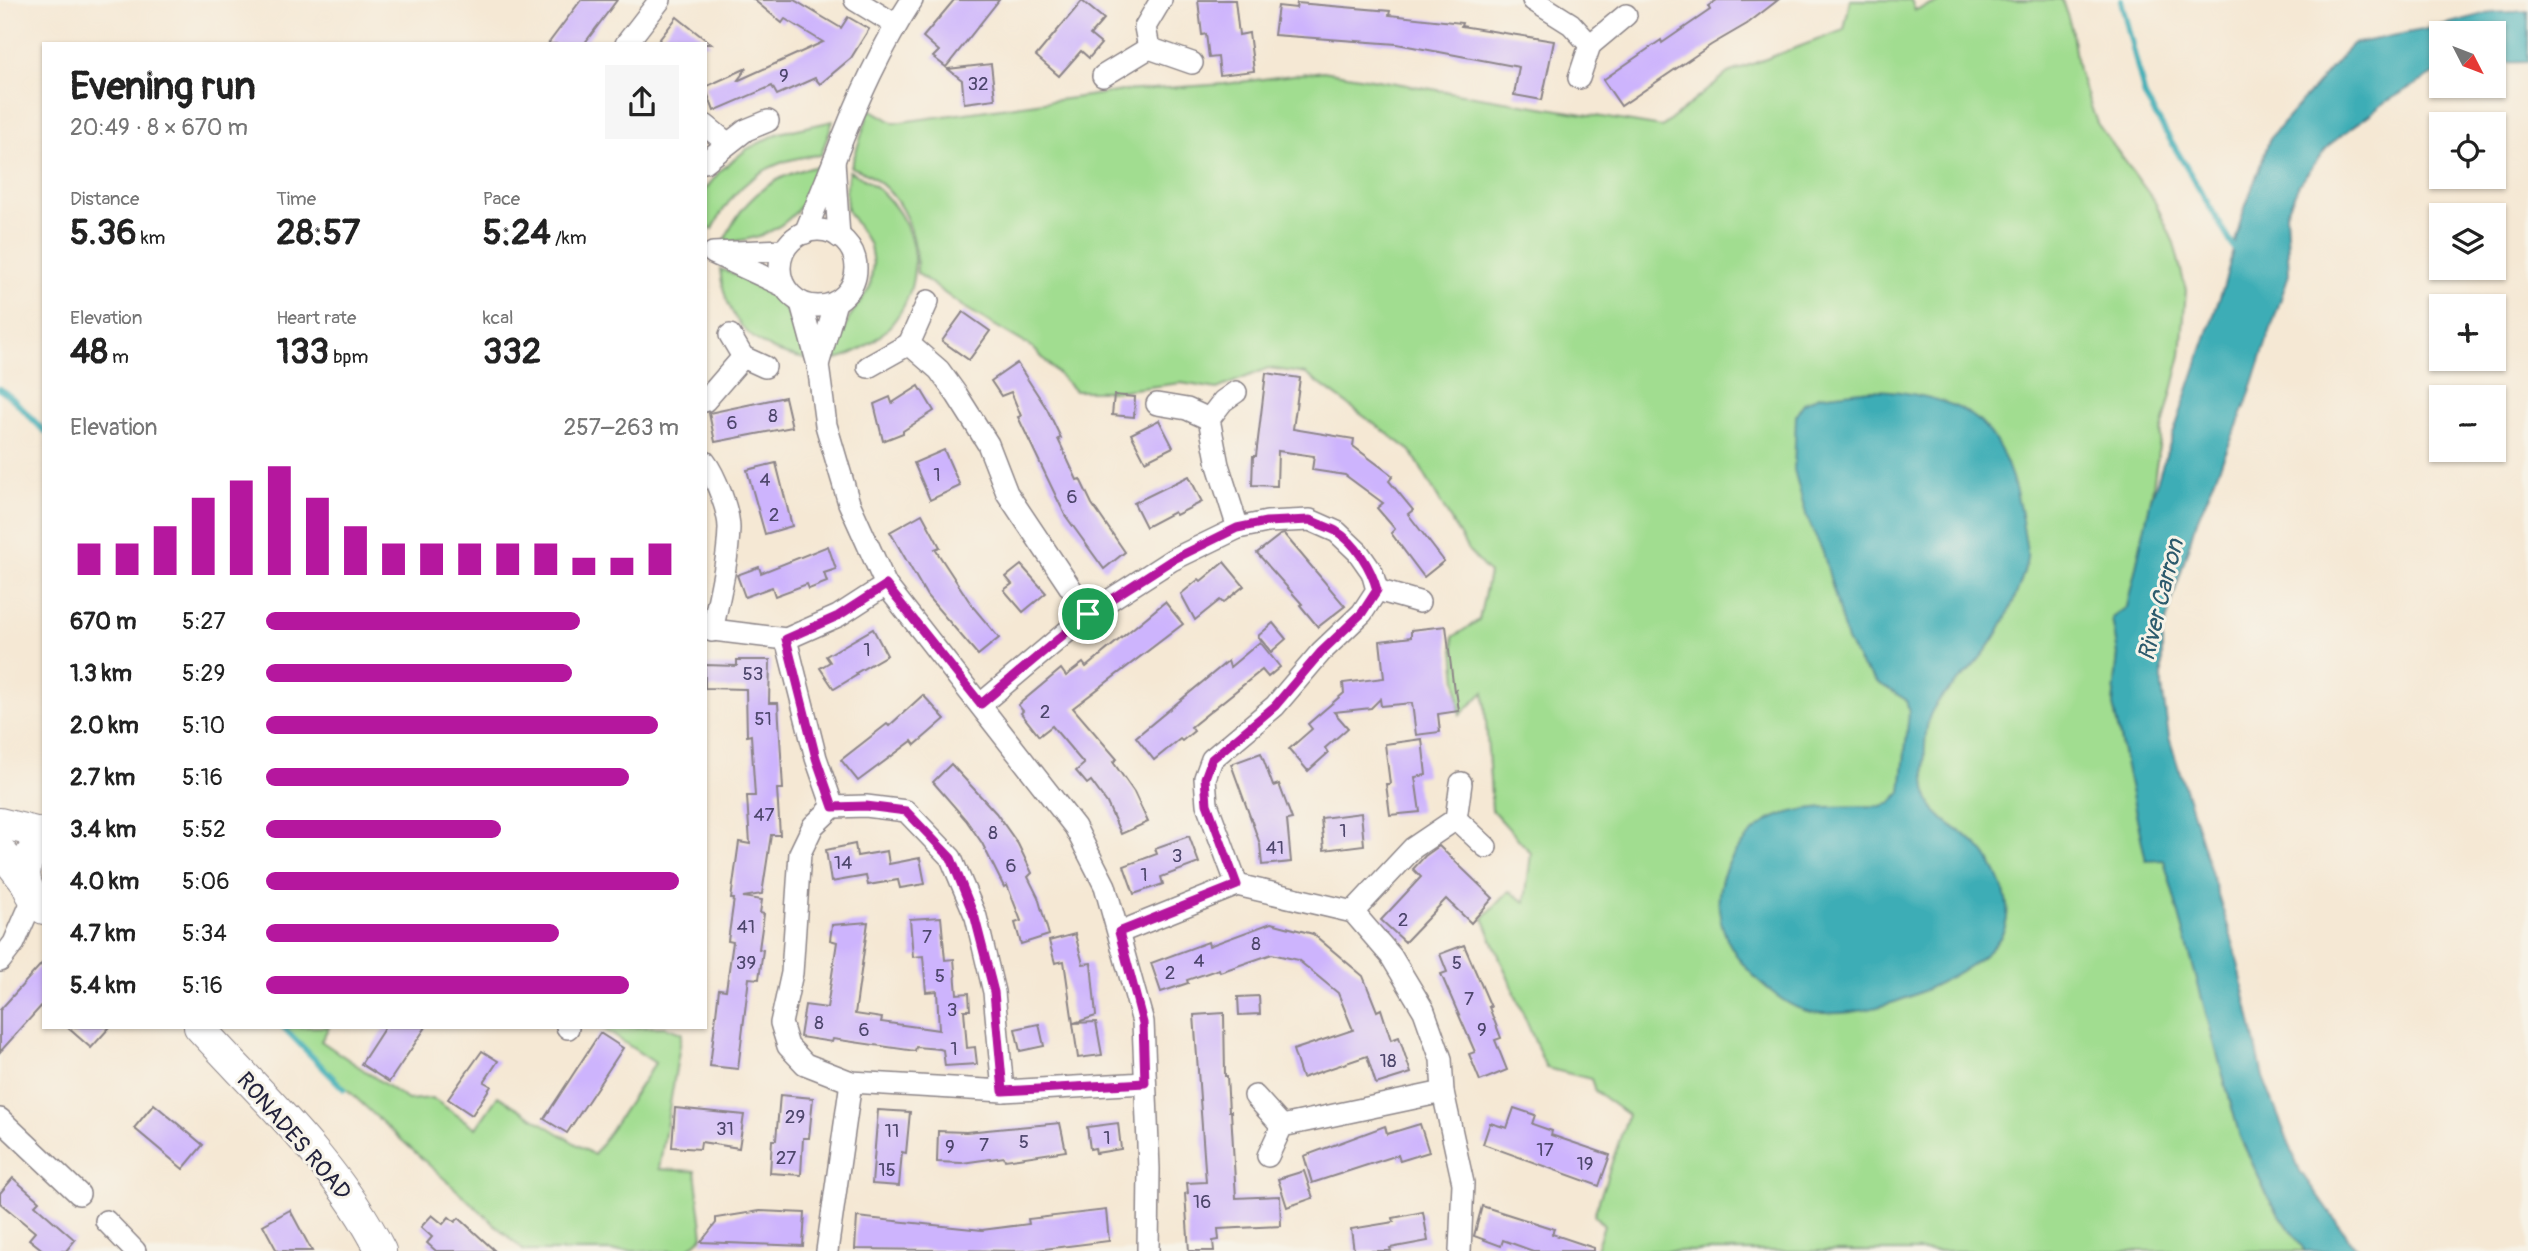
<!DOCTYPE html>
<meta charset="utf-8">
<style>
body{margin:0;font-family:Pangolin,sans-serif;background:#f6f6f6;color:#222;height:100vh;display:flex;flex-direction:column;font-size:26px;white-space:nowrap}
*{box-sizing:border-box;margin:0}
p{font-size:23px;color:#767676}
.icon{flex:none;width:38px;height:38px;fill:none;stroke:currentColor;stroke-width:2;stroke-linecap:round;stroke-linejoin:round}
.map{position:relative;flex:1;overflow:hidden}
.panel{position:absolute;left:42px;top:42px;width:665px;height:987px;display:flex;flex-direction:column;background:#fff;border-radius:0px;box-shadow:0 2px 5px #0004}
.panel>*{flex:none}
.needle{width:46px;rotate:132deg}
.fabs{position:absolute;left:2429px;top:21px;display:grid;gap:14px}
.fabs a{display:grid;place-items:center;width:77px;height:77px;border-radius:0px;background:#fff;box-shadow:0 2px 5px #0004;font-size:35px}
.pin{position:absolute;display:grid;place-items:center;width:60px;height:60px;color:#fff;margin:-30px;border:4px solid #fff;border-radius:50%;box-shadow:0 2px 7px #0007}
.round{display:grid;place-items:center;flex:none;width:74px;height:74px;border-radius:0px;background:#f6f6f6}
.summary{display:flex;align-items:center;justify-content:space-between;height:119px;padding:0 28px}
h1{font-size:38px;font-weight:700;line-height:52px}
.figures{display:grid;grid-template-columns:repeat(3,1fr);gap:10px;height:119px;padding:7px 28px}
.figures div{display:grid;align-content:center}
.figures b{font-size:35px;font-weight:700}
.figures small{font-size:19px;font-weight:400}
.figures p{font-size:19px}
.chart{height:196px;padding:14px 28px}
.chart p{display:flex;justify-content:space-between}
.chart svg{width:100%;height:126px;margin-top:7px;stroke:#b5179e;stroke-width:6}
ul{padding:0 28px;list-style:none;font-size:23px}
li{display:grid;grid-template-columns:112px 84px 1fr;align-items:center;height:52px}
li i{height:18px;border-radius:9px;background:#b5179e}
.map>svg:first-child{display:block}
.green{fill:#a1dd90;stroke:#628066;stroke-width:2}
.water{fill:#3cadb6;stroke:#2f6878;stroke-width:2}
.lines{fill:none;stroke-linecap:round;stroke-linejoin:round}
.stream{stroke:#3cadb6;stroke-width:6}
.building{fill:#cdb4fd}
.minor-casing{stroke:#8c8588;stroke-width:24}
.secondary-casing{stroke:#8c8588;stroke-width:32}
.minor{stroke:#fff;stroke-width:21}
.secondary{stroke:#fff;stroke-width:30}
.route-casing{stroke:#fff;stroke-width:14}
.route{stroke:#b5179e;stroke-width:9}
.labels{text-anchor:middle;dominant-baseline:central;stroke-width:6;stroke-linejoin:round;paint-order:stroke}
.number-label{font-size:19px;fill:#4d466c}
.street-label{font-size:23px;fill:#22223b;stroke:#f7f3e8}
.water-label{font-size:24px;font-style:italic;fill:#2c5a6c;stroke:#f7f3e8}
</style>
<div class="map">
<svg width="2528" height="1251" viewBox="0 0 2528 1251">
<rect width="100%" height="100%" fill="#f7f3e8"/>
<filter id="ink" filterUnits="userSpaceOnUse"><feTurbulence type="fractalNoise" baseFrequency=".0143" numOctaves="2"/><feDisplacementMap in="SourceGraphic" scale="14" xChannelSelector="R" yChannelSelector="G"/><feConvolveMatrix kernelMatrix="1 2 1 2 8 2 1 2 1" color-interpolation-filters="sRGB"/></filter>
<filter id="wash" filterUnits="userSpaceOnUse"><feTurbulence type="fractalNoise" baseFrequency=".00686" numOctaves="4" result="noise"/><feDisplacementMap in="SourceGraphic" scale="28" xChannelSelector="R" yChannelSelector="G"/><feGaussianBlur stdDeviation="1.57" result="paint"/><feColorMatrix in="noise" values="0 0 0 0 0 0 0 0 0 0 0 0 0 0 0 0 0 1.4 0 .05"/><feComposite in="paint" operator="in"/></filter>
<g filter="url(#wash)">
<rect width="100%" height="100%" fill="#f5e8d4"/>
<g class="green">
<path d="M 1850,0 L 1911,0 L 1915,10 L 1946,0 L 2062,0 L 2071,27 L 2078,70 L 2097,123 L 2155,202 L 2174,243 L 2186,290 L 2181,355 L 2161,434 L 2151,499 L 2127,607 L 2112,618 L 2118,654 L 2113,705 L 2146,860 L 2164,859 L 2240,1137 L 2269,1199 L 2305,1251 L 1595,1251 L 1604,1226 L 1594,1215 L 1628,1115 L 1595,1091 L 1591,1079 L 1546,1068 L 1483,918 L 1509,891 L 1525,902 L 1531,853 L 1492,810 L 1484,692 L 1460,715 L 1453,637 L 1479,620 L 1489,573 L 1468,550 L 1411,451 L 1306,374 L 1268,368 L 1217,389 L 1181,383 L 1117,391 L 1075,391 L 1033,348 L 962,306 L 917,273 C 917,227 898,183 851,167 L 870,109 L 894,123 L 1123,91 L 1225,84 L 1323,71 L 1662,127 L 1728,73 L 1844,30 Z"/>
<path d="M 833,121 L 821,155 C 771,158 734,183 713,229 L 705,228 L 705,190 L 720,171 L 747,149 L 779,133 Z"/>
<path d="M 819,166 C 806,215 774,240 724,242 C 741,199 773,174 819,166 Z"/>
<path d="M 849,171 C 943,214 933,331 834,360 L 849,318 L 870,287 L 873,264 L 870,245 L 847,210 L 846,191 Z"/>
<path d="M 720,269 C 775,286 789,305 806,359 C 755,351 725,321 720,269 Z"/>
<path d="M 283,1027 L 329,1027 L 321,1041 L 408,1100 L 432,1098 L 476,1128 L 498,1096 L 594,1155 L 655,1063 L 601,1027 L 665,1027 L 682,1033 L 659,1169 L 695,1171 L 703,1236 L 686,1251 L 524,1251 C 443,1177 360,1105 283,1027 Z"/>
</g>
<g class="water">
<polygon points="2528,11 2528,62 2494,63 2494,33 2441,33 2441,70 2386,102 2329,145 2299,184 2286,213 2289,274 2245,407 2194,528 2162,635 2162,687 2169,737 2235,949 2263,1077 2300,1171 2349,1239 2360,1251 2305,1251 2269,1199 2240,1137 2164,860 2146,861 2113,705 2118,654 2112,618 2127,607 2151,499 2224,285 2241,219 2270,138 2352,44 2432,28 2487,13"/>
<path d="M 1870,390 C 1902,390 1954,399 1979,421 C 2008,447 2019,497 2024,533 C 2025,541 2028,551 2027,559 C 2024,577 2011,609 2002,625 C 1994,642 1980,659 1968,672 C 1954,686 1932,702 1928,722 C 1924,739 1922,790 1931,805 C 1943,825 1964,831 1979,847 C 1989,857 1997,873 2002,886 C 2023,938 1981,960 1941,982 C 1904,1002 1855,1018 1811,1012 C 1794,1009 1780,999 1767,988 C 1719,948 1699,893 1743,843 C 1753,832 1764,821 1779,816 C 1810,804 1848,807 1881,806 L 1891,803 L 1901,792 L 1909,712 L 1906,700 L 1877,682 L 1861,666 L 1847,641 L 1823,552 L 1807,518 L 1794,470 L 1796,415 L 1804,403 L 1819,396 Z"/>
</g>
<g class="lines">
<g class="stream">
<polyline points="2121,0 2145,97 2237,253"/>
<polyline points="0,389 13,399 44,431"/>
<polyline points="283,1027 344,1089"/>
</g>
</g>
<g id="blocks">
<g class="building">
<polygon points="581,0 617,0 584,44 548,44"/>
<polygon points="754,0 794,0 841,28 848,17 869,29 851,58 820,84 815,78 777,95 772,86 714,111 705,87 747,68 737,81 823,42 785,19 782,23"/>
<polygon points="954,0 999,0 946,67 933,57 939,51 923,37"/>
<polygon points="1198,0 1235,0 1239,35 1249,33 1254,71 1220,75 1218,57 1209,58 1206,34 1202,35"/>
<polygon points="1717,0 1778,0 1747,24 1711,45 1621,106 1603,80 1661,40 1662,43 1710,10 1708,6"/>
<polygon points="1082,1 1104,19 1090,35 1101,44 1089,58 1081,51 1059,76 1036,56"/>
<polygon points="1297,3 1390,11 1389,15 1462,23 1461,26 1554,41 1542,100 1514,95 1519,67 1397,44 1274,35 1278,6 1296,8"/>
<polygon points="677,17 692,29 711,44 656,44"/>
<polygon points="991,64 995,99 964,103 962,80 948,69"/>
<polygon points="963,312 990,331 969,360 942,341"/>
<polygon points="1017,363 1047,409 1061,438 1058,439 1077,480 1080,479 1092,504 1125,552 1104,569 1065,515 1018,417 1021,416 1011,392 1001,396 991,381"/>
<polygon points="1266,373 1300,378 1293,429 1354,439 1353,446 1393,476 1389,481 1413,510 1408,514 1444,561 1424,577 1391,533 1395,529 1377,508 1383,503 1345,475 1312,470 1314,456 1278,451 1277,486 1252,485 1253,456 1256,456"/>
<polygon points="919,386 934,411 903,431 903,433 883,441 874,404 890,397 892,403"/>
<polygon points="1114,395 1135,397 1134,417 1112,415"/>
<polygon points="785,397 792,427 715,442 709,413"/>
<polygon points="1159,420 1173,447 1145,461 1131,434"/>
<polygon points="944,450 960,486 930,500 914,463"/>
<polygon points="776,463 792,526 765,534 747,470"/>
<polygon points="1189,476 1202,502 1176,515 1174,512 1146,527 1134,503"/>
<polygon points="922,514 940,547 935,549 973,607 999,638 978,655 927,596 890,532"/>
<polygon points="1284,534 1345,606 1318,627 1300,605 1302,604 1257,553 1280,535"/>
<polygon points="828,546 836,569 824,573 827,582 809,589 807,584 775,596 772,587 745,597 737,575 759,567 761,573"/>
<polygon points="1224,562 1244,586 1223,603 1220,600 1195,620 1181,594 1199,579 1201,581"/>
<polygon points="1021,565 1046,593 1023,612 1004,590 1012,584 1006,577"/>
<polygon points="1165,602 1183,624 1073,708 1117,759 1113,762 1134,792 1148,822 1121,834 1107,803 1091,781 1087,784 1076,771 1084,764 1052,726 1039,736 1021,713 1023,711 1018,705 1061,669 1066,676 1083,663 1086,667"/>
<polygon points="1273,623 1286,639 1271,652 1258,636"/>
<polygon points="1446,626 1454,691 1456,690 1459,711 1438,714 1440,732 1416,735 1412,703 1381,706 1380,699 1371,708 1334,712 1348,728 1325,748 1328,753 1308,771 1289,749 1312,729 1308,724 1344,693 1343,683 1384,678 1380,641 1411,637 1411,630"/>
<polygon points="873,629 887,655 856,673 857,675 834,689 820,668 830,662 826,656"/>
<polygon points="1260,642 1280,667 1268,677 1262,670 1191,727 1194,731 1182,741 1180,739 1154,760 1136,737 1228,661 1230,667"/>
<polygon points="737,660 770,660 769,703 778,703 783,789 777,789 780,835 771,835 762,894 743,897 762,900 760,913 764,914 759,949 763,950 759,979 749,978 738,1069 710,1066 719,989 726,990 733,942 728,941 734,899 731,899 739,842 750,844 747,796 755,796 751,735 747,736 746,689 705,688 705,665 737,666"/>
<polygon points="923,695 945,719 915,745 912,741 858,781 841,760 887,724 889,726"/>
<polygon points="1422,739 1426,775 1415,777 1420,812 1390,815 1386,784 1390,784 1385,744"/>
<polygon points="1261,753 1273,786 1279,784 1292,819 1287,820 1291,862 1262,865 1260,844 1231,764"/>
<polygon points="951,764 996,813 1018,844 1032,873 1028,877 1038,897 1049,935 1021,944 1015,923 1021,921 1007,885 1004,887 982,843 966,820 933,782"/>
<polygon points="1361,813 1364,845 1324,850 1321,818"/>
<polygon points="1189,836 1199,863 1161,877 1163,884 1134,894 1124,866 1157,854 1155,848"/>
<polygon points="855,844 857,856 887,851 889,864 920,858 925,884 900,888 898,880 868,885 866,876 831,882 826,850"/>
<polygon points="1439,846 1493,898 1471,923 1446,899 1405,942 1381,920 1421,877 1413,869 1425,856"/>
<polygon points="941,917 945,960 954,959 957,994 969,993 970,1010 964,1010 967,1048 975,1047 977,1064 945,1066 943,1050 940,1049 916,1047 915,1051 833,1039 832,1042 800,1037 805,1005 827,1008 837,942 830,940 832,925 868,922 855,1014 882,1018 881,1022 939,1030 937,991 926,992 923,956 913,957 910,919"/>
<polygon points="1271,923 1313,934 1363,976 1377,1011 1381,1009 1391,1040 1399,1037 1411,1073 1376,1084 1367,1056 1302,1078 1293,1050 1353,1030 1338,993 1298,960 1272,954 1220,972 1219,969 1187,980 1188,983 1161,992 1151,963 1208,942 1209,946"/>
<polygon points="1075,934 1083,964 1091,963 1096,1016 1074,1023 1096,1022 1102,1055 1078,1058 1064,961 1055,963 1049,941"/>
<polygon points="1464,945 1491,1007 1489,1007 1501,1038 1495,1040 1507,1070 1480,1081 1469,1054 1475,1052 1441,974 1447,972 1440,954"/>
<polygon points="44,961 44,1003 0,1052 0,1010"/>
<polygon points="1259,996 1260,1014 1239,1015 1238,997"/>
<polygon points="1224,1013 1225,1076 1227,1076 1229,1111 1231,1111 1236,1198 1280,1196 1281,1226 1218,1229 1219,1240 1213,1241 1214,1251 1189,1251 1185,1194 1188,1193 1187,1183 1206,1182 1194,1015"/>
<polygon points="1039,1024 1044,1046 1020,1051 1015,1029"/>
<polygon points="67,1027 110,1027 91,1048"/>
<polygon points="385,1027 426,1027 389,1082 361,1064"/>
<polygon points="600,1033 623,1048 567,1133 544,1119"/>
<polygon points="482,1051 498,1061 484,1082 491,1086 472,1115 448,1099"/>
<polygon points="780,1095 813,1098 809,1138 803,1138 801,1175 770,1173 772,1140 776,1140"/>
<polygon points="154,1104 203,1145 183,1169 134,1128"/>
<polygon points="675,1108 744,1115 739,1148 701,1142 700,1149 672,1147"/>
<polygon points="1514,1108 1535,1115 1532,1124 1552,1131 1551,1135 1610,1155 1599,1186 1483,1144 1490,1123 1507,1128"/>
<polygon points="878,1110 910,1112 906,1153 902,1152 899,1186 872,1184"/>
<polygon points="1060,1123 1066,1151 1005,1160 1004,1157 962,1163 937,1162 938,1131 966,1132"/>
<polygon points="1118,1123 1121,1149 1096,1153 1095,1148 1090,1149 1087,1127"/>
<polygon points="1420,1124 1429,1152 1400,1161 1398,1155 1312,1183 1304,1156 1385,1126 1387,1134"/>
<polygon points="1304,1171 1313,1198 1287,1207 1278,1179"/>
<polygon points="13,1178 39,1201 35,1205 75,1240 66,1251 44,1251 29,1239 35,1232 0,1203 0,1193"/>
<polygon points="1482,1206 1554,1229 1552,1234 1594,1248 1594,1251 1533,1251 1503,1240 1501,1246 1474,1236"/>
<polygon points="290,1210 312,1251 277,1251 263,1225"/>
<polygon points="1106,1210 1109,1241 1028,1251 855,1249 857,1217 982,1230 1029,1224 1028,1219"/>
<polygon points="760,1211 805,1213 803,1246 701,1242 716,1223 716,1218"/>
<polygon points="1423,1212 1428,1241 1390,1248 1391,1251 1354,1251 1351,1229 1394,1222 1393,1218"/>
<polygon points="432,1215 443,1224 449,1217 455,1222 459,1218 495,1251 436,1251 427,1243 432,1237 421,1227"/>
</g>
</g>
</g>
<g filter="url(#ink)">
<use href="#blocks" fill-opacity="0" stroke="#8c8588" stroke-width="2"/>
<g class="lines">
<g class="minor-casing">
<g id="minor">
<polyline points="855,0 896,25"/>
<polyline points="1161,0 1145,27 1149,48 1192,63"/>
<polyline points="1533,0 1571,24 1590,45 1626,15"/>
<polyline points="626,44 660,0"/>
<polyline points="1103,76 1149,48"/>
<polyline points="1579,78 1590,45"/>
<polyline points="705,125 727,143"/>
<path d="M 834,161 C 855,104 879,51 912,0"/>
<polyline points="705,162 746,130 768,121"/>
<circle cx="818" cy="268" r="38"/>
<polyline points="805,233 834,161 839,237"/>
<polyline points="784,286 713,253 784,250"/>
<polyline points="928,301 909,344 939,370 957,395 988,444 1007,493 1088,614"/>
<polyline points="801,303 818,365 836,302"/>
<polyline points="730,335 743,357 765,367"/>
<polyline points="818,365 826,425 849,503 886,585 1075,827 1105,886 1143,1022 1149,1169 1148,1251"/>
<polyline points="868,367 909,344"/>
<polyline points="705,401 743,357"/>
<polyline points="1157,404 1187,409 1209,419 1218,465 1238,528"/>
<polyline points="1209,419 1223,401 1236,392"/>
<path d="M 705,462 C 715,475 729,511 729,528 C 728,563 719,597 712,631"/>
<polyline points="1377,590 1419,602"/>
<polyline points="705,629 786,639 838,616 886,585"/>
<polyline points="786,639 816,758 833,807 813,826 800,853 792,973 781,1023 788,1046 805,1064 851,1082 1003,1091 1145,1083"/>
<polyline points="981,704 1088,614 1172,560 1238,528 1267,522 1310,520 1337,532 1358,552 1372,572 1377,590 1362,613 1321,652 1275,706 1212,759 1205,778 1207,804 1237,885"/>
<polyline points="833,807 866,806 906,811 951,858 976,917 994,992 1003,1091"/>
<polyline points="1456,819 1461,783"/>
<polyline points="1353,912 1413,848 1456,819 1486,847"/>
<polyline points="1120,932 1237,885 1353,912 1391,956 1424,1011 1441,1059 1443,1092 1463,1183 1460,1251"/>
<polyline points="0,961 14,943 33,899"/>
<polyline points="567,1027 568,1028"/>
<polyline points="1255,1096 1282,1126"/>
<polyline points="0,1119 79,1194"/>
<polyline points="1268,1156 1282,1126 1443,1092"/>
<polyline points="106,1221 135,1251"/>
<polyline points="827,1251 851,1082"/>
</g>
</g>
<g class="secondary-casing">
<g id="secondary">
<polyline points="0,823 44,834"/>
<path d="M 44,839 C 19,861 19,887 44,909"/>
<polyline points="0,850 26,883"/>
<path d="M 199,1027 C 263,1097 338,1165 381,1251"/>
</g>
</g>
<use href="#minor" class="minor"/>
<use href="#secondary" class="secondary"/>
</g>
</g>
<g class="lines" filter="url(#ink)">
<g class="route-casing">
<path id="route" d="M 1310,520 C 1318,524 1328,527 1336,531 C 1356,543 1371,568 1377,590 L 1362,613 L 1321,652 L 1275,706 L 1212,759 L 1205,778 L 1207,804 L 1237,885 L 1119,932 L 1143,1023 L 1145,1083 L 1003,1091 L 994,992 L 975,918 L 951,858 L 906,811 L 866,806 L 833,807 L 816,758 L 786,639 L 838,616 L 886,585 L 981,704 L 1088,614 L 1172,560 L 1237,528 L 1266,522 Z"/>
</g>
<use href="#route" class="route"/>
</g>
<g class="labels">
<g class="number-label">
<text x="784" y="76">9</text>
<text x="978" y="84">32</text>
<text x="773" y="416">8</text>
<text x="732" y="423">6</text>
<text x="937" y="475">1</text>
<text x="765" y="480">4</text>
<text x="1072" y="497">6</text>
<text x="774" y="515">2</text>
<text x="867" y="650">1</text>
<text x="753" y="674">53</text>
<text x="1045" y="712">2</text>
<text x="763" y="719">51</text>
<text x="764" y="815">47</text>
<text x="1343" y="831">1</text>
<text x="993" y="833">8</text>
<text x="1275" y="848">41</text>
<text x="1177" y="856">3</text>
<text x="843" y="863">14</text>
<text x="1011" y="866">6</text>
<text x="1144" y="875">1</text>
<text x="1403" y="920">2</text>
<text x="746" y="927">41</text>
<text x="927" y="937">7</text>
<text x="1256" y="944">8</text>
<text x="1199" y="961">4</text>
<text x="746" y="963">39</text>
<text x="1457" y="963">5</text>
<text x="1170" y="973">2</text>
<text x="940" y="976">5</text>
<text x="1469" y="999">7</text>
<text x="952" y="1010">3</text>
<text x="819" y="1023">8</text>
<text x="864" y="1030">6</text>
<text x="1482" y="1030">9</text>
<text x="954" y="1049">1</text>
<text x="1388" y="1061">18</text>
<text x="795" y="1117">29</text>
<text x="725" y="1129">31</text>
<text x="892" y="1131">11</text>
<text x="1107" y="1138">1</text>
<text x="1024" y="1142">5</text>
<text x="984" y="1145">7</text>
<text x="950" y="1147">9</text>
<text x="1545" y="1150">17</text>
<text x="786" y="1158">27</text>
<text x="1585" y="1164">19</text>
<text x="887" y="1170">15</text>
<text x="1202" y="1202">16</text>
</g>
<g class="street-label">
<text transform="translate(294 1136) rotate(49)">RONADES ROAD</text>
</g>
<g class="water-label">
<text transform="translate(2161 600) rotate(-76)">River Carron</text>
</g>
</g>
</svg>
<div class="fabs">
<a><svg class="needle" viewBox="-14 -14 28 28"><path d="M0-13l5 13h-10z" fill="#e53935"/><path d="M0 13l5-13h-10z" fill="#767676"/></svg></a>
<a><svg class="icon" aria-label="locate" viewBox="0 0 24 24"><circle cx="12" cy="12" r="6"/><path d="M12 2v4M12 18v4M2 12h4M18 12h4"/></svg></a>
<a><svg class="icon" aria-label="layers" viewBox="0 0 24 24"><path d="M12 4l9 5-9 5-9-5zM3 14l9 5 9-5"/></svg></a>
<a>+</a>
<a>−</a>
</div>
<div class="pin" style="left:1088px;top:614px;background:#1e9e55"><svg class="icon" aria-label="arrive" viewBox="0 0 24 24"><path d="M6 21V4h12l-3 4 3 4H6"/></svg></div>
<section class="panel">
<div class="summary"><div><h1>Evening run</h1><p>20:49 · 8 × 670 m</p></div><a class="round"><svg class="icon" aria-label="share" viewBox="0 0 24 24"><path d="M12 15V3M7 8l5-5 5 5M5 13v7h14v-7"/></svg></a></div>
<div class="figures">
<div><p>Distance</p><b>5.36<small> km</small></b></div>
<div><p>Time</p><b>28:57</b></div>
<div><p>Pace</p><b>5:24<small> /km</small></b></div>
</div>
<div class="figures">
<div><p>Elevation</p><b>48<small> m</small></b></div>
<div><p>Heart rate</p><b>133<small> bpm</small></b></div>
<div><p>kcal</p><b>332</b></div>
</div>
<div class="chart"><p><span>Elevation</span>257–263 m</p>
<svg viewBox="0 0 160 44" preserveAspectRatio="none"><path d="M5 44V33M15 44V33M25 44V27M35 44V17M45 44V11M55 44V6M65 44V17M75 44V27M85 44V33M95 44V33M105 44V33M115 44V33M125 44V33M135 44V38M145 44V38M155 44V33"/></svg>
</div>
<ul>
<li><b>670 m</b>5:27<i style="width:76%"></i></li>
<li><b>1.3 km</b>5:29<i style="width:74%"></i></li>
<li><b>2.0 km</b>5:10<i style="width:95%"></i></li>
<li><b>2.7 km</b>5:16<i style="width:88%"></i></li>
<li><b>3.4 km</b>5:52<i style="width:57%"></i></li>
<li><b>4.0 km</b>5:06<i style="width:100%"></i></li>
<li><b>4.7 km</b>5:34<i style="width:71%"></i></li>
<li><b>5.4 km</b>5:16<i style="width:88%"></i></li>
</ul>
</section>
</div>
